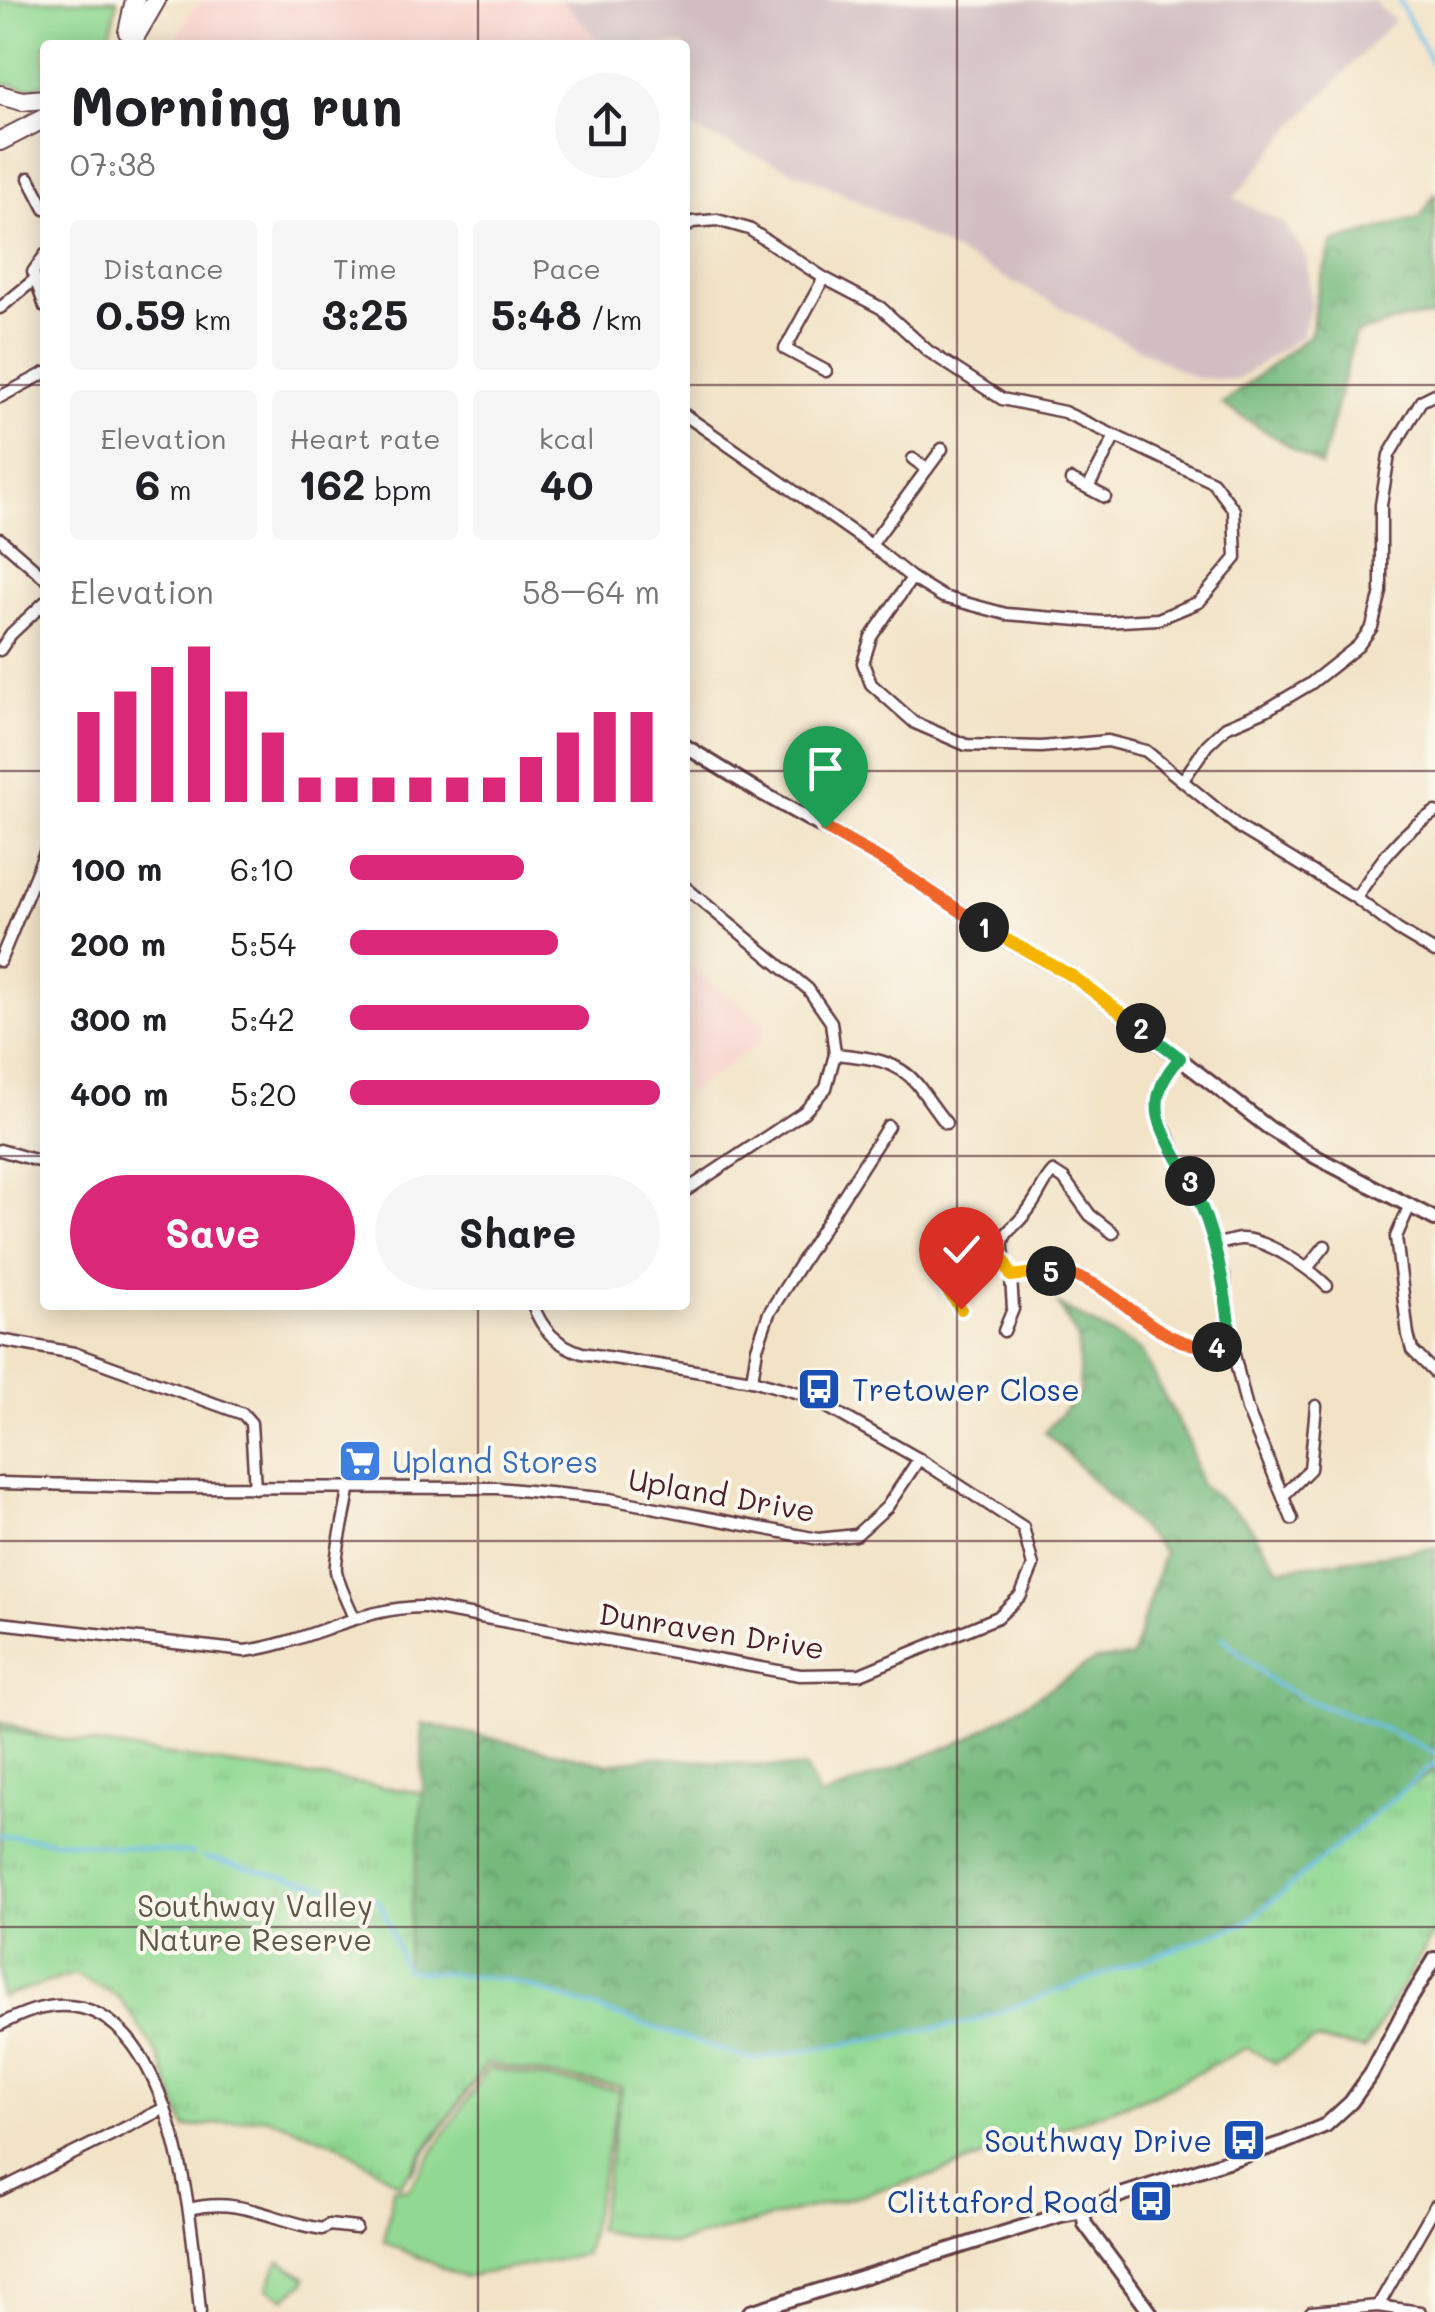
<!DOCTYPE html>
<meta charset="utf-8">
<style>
body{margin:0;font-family:Mali,sans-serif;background:#f6f6f6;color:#202124;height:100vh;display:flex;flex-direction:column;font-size:38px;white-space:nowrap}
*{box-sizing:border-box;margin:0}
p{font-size:32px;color:#757577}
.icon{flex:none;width:55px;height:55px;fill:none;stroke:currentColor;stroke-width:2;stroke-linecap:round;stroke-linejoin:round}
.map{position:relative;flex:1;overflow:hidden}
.panel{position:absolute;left:40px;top:40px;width:650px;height:1270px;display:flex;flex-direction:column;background:#fff;border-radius:10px;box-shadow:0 5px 25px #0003}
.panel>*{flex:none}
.pin{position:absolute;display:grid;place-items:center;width:85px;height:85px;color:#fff;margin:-102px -42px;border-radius:50% 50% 50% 0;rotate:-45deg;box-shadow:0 0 10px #0007}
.pin .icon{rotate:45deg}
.km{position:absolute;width:50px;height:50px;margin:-25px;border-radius:50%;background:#222;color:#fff;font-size:28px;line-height:50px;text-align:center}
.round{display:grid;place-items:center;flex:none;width:105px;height:105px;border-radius:52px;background:#f6f6f6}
.overview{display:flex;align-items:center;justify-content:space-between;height:170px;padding:0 30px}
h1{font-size:55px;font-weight:700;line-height:75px}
.stats{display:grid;grid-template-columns:repeat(3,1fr);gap:15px;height:170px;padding:10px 30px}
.stats div{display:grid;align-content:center;border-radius:10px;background:#f6f6f6;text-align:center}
.stats b{font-size:42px;font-weight:700}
.stats small{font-size:28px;font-weight:400}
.stats p{font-size:28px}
.chart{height:280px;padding:20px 30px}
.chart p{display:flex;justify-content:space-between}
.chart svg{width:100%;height:180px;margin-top:10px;stroke:#db2777;stroke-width:6}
.button{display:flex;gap:20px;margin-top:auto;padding:20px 30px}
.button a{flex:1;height:115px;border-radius:60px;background:#db2777;color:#fff;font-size:40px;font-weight:700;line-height:115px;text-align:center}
.button a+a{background:#f6f6f6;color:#202124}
ul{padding:0 30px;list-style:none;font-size:32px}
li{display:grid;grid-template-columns:160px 120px 1fr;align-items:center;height:75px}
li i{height:25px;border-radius:12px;background:#db2777}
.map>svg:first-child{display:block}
.built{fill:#f7d0ca}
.industrial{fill:#d2bec2}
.green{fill:#91d993;stroke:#6e7c5f;stroke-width:2.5}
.forest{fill:url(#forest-crowns);stroke:#5f6c54;stroke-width:2.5}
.park{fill:url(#park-tufts);stroke:#6e7c5f;stroke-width:2.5}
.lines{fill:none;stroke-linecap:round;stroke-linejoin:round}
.stream{stroke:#6fbfea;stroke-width:4}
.minor-casing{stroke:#633c42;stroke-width:15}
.tertiary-casing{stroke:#633c42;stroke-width:18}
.trunk-casing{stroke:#633c42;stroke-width:22}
.minor{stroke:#fff;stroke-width:10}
.tertiary{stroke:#fff;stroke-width:12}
.trunk{stroke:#fff;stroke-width:18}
.split-1-casing{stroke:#fff;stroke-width:20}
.split-2-casing{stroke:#fff;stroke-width:20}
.split-3-casing{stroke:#fff;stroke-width:20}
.split-4-casing{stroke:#fff;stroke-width:20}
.split-5-casing{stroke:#fff;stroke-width:20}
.split-6-casing{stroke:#fff;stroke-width:20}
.split-1{stroke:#f0652b;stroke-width:12}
.split-2{stroke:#f5b400;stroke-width:12}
.split-3{stroke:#22a559;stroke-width:12}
.split-4{stroke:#22a559;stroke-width:12}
.split-5{stroke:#f0652b;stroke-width:12}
.split-6{stroke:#f5b400;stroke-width:12}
.grid{fill:none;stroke:#4a1f2b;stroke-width:2.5;stroke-opacity:0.55}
.labels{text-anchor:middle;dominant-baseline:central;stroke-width:8;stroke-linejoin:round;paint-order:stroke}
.transit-label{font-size:30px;fill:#164399;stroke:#fbf7ec;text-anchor:end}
.shop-label{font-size:30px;fill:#366cbe;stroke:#fbf7ec;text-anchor:start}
.street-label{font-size:30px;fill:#4a1f2b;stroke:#fbf7ec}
.park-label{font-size:30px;fill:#5f574a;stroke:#fbf7ec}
</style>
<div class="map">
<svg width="1435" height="2312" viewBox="0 0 1435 2312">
<defs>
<pattern id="forest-crowns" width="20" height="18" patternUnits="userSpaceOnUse" patternTransform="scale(2.5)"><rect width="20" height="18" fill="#74b97d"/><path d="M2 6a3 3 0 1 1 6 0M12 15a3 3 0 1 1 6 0" fill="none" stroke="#619667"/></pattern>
<pattern id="park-tufts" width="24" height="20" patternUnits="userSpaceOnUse" patternTransform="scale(2.5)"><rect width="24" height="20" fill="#91d993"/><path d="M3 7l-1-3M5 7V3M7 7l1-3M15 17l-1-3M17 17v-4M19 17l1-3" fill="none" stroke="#7fba7f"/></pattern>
</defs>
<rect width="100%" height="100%" fill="#fbf7ec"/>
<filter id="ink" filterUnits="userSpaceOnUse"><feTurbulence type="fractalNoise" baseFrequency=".01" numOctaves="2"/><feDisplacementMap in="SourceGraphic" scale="20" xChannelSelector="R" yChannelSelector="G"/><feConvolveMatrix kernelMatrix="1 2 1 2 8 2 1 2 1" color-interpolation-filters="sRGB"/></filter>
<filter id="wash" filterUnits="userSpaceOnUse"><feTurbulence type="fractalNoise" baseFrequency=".0048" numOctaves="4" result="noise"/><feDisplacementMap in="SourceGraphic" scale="40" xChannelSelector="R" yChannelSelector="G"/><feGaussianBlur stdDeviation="2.25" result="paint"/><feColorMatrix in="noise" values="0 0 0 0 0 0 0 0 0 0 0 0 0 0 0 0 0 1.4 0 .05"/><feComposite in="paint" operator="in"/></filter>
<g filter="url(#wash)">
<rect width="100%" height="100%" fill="#f2e3c7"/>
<g class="built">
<polygon points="203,0 562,0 603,45 174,45 191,11"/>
<polygon points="685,962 766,1024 761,1043 685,1095"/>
</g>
<polygon class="industrial" points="562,0 1373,0 1394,21 1297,122 1234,198 1284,223 1306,256 1311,305 1301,336 1237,380 1195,378 834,188 685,126 685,45 603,45"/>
<g class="green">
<polygon points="0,0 117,0 117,1 112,27 102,45 45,45 45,84 29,88 0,82"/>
<polygon points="488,2068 620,2091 585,2255 463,2277 384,2242 393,2188 408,2190"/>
<polygon points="279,2261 305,2276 305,2282 285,2298 267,2288"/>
</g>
<g class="forest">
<polygon points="1435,194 1435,316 1403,319 1355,334 1321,466 1222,404 1311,334 1317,293 1332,243 1421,217"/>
<polygon points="1058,1304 1141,1351 1190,1445 1200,1484 1245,1519 1279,1569 1435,1548 1435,1931 1365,2049 1316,2040 1275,2063 1245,2036 1153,2094 928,2177 673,2244 597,2230 622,2087 486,2064 412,2172 397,2091 297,1905 0,1900 0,1721 46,1737 423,1793 422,1723 609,1764 653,1757 806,1769 820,1798 970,1738 1095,1660 1132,1657 1164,1552 1045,1432 1080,1392 1078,1339"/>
</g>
<polygon class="park" points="0,1730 423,1793 405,1970 506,1979 752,2060 971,2022 1246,1923 1403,1790 1435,1771 1435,1931 1365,2049 1316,2040 1275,2063 1247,2048 1153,2094 928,2177 673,2244 597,2230 622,2087 486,2064 400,2185 338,2144 265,2117 186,2128 158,2055 120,1998 74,1974 0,1997"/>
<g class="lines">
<g class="stream">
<polyline points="1399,0 1435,69"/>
<polyline points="1222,1637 1275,1684 1314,1703 1383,1728 1435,1753"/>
<polyline points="0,1835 194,1854"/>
<polyline points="204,1857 290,1878"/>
<polyline points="295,1879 380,1901 405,1970 506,1979 752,2060 971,2022 1246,1923 1435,1763"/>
</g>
</g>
</g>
<g filter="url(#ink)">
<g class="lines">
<g class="minor-casing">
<g id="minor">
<polyline points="29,178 45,209"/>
<polyline points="685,228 692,222 717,220 749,229 824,278 881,308 928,351 1002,399 1064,412 1213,482 1234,510 1236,558 1199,602 1158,619 1103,622 1006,614 943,597 912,578 871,545 685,415"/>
<polyline points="45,255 33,272 45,307"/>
<polyline points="824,278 785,349 826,371"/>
<polyline points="0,308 34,280"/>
<polyline points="0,397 45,373"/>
<polyline points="913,459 927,469"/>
<polyline points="1071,480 1088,488"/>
<polyline points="1105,497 1088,488 1114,438"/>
<polyline points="0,539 45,578"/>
<polyline points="871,545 942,449"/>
<polyline points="912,578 871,637 863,663 871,684 915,723 966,745 1041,747 1108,741 1146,751 1240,828 1356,898 1398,930 1435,952"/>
<polyline points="0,650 11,634 45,602"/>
<polyline points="1183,780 1207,745 1226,727 1266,710 1310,684 1358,646 1372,627 1381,592 1381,505 1389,455 1421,401 1435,394"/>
<polyline points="685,887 808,989 831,1022 835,1054 826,1088 804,1112 685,1191"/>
<path d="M 1356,898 C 1379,863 1398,834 1435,812"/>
<polyline points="0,961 45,852"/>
<path d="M 835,1054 C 864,1057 897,1059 917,1084 C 927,1097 935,1110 946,1123"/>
<path d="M 1180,1057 C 1164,1075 1153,1089 1158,1114 L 1207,1219 L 1224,1276 L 1232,1346 L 1247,1409 L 1292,1519"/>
<polyline points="0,1150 45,1163"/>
<polyline points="1410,1205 1396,1237 1408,1335 1412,1350 1435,1373"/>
<path d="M 1113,1233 L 1090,1215 L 1064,1179 L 1053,1172 C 1044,1181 1039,1195 1031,1206 C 1009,1239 992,1227 1011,1277 L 1048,1271 L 1081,1276 L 1176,1341 L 1196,1347 L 1232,1346"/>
<path d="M 1215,1245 C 1223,1243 1232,1240 1240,1239 C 1266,1238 1309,1268 1327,1286"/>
<polyline points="1308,1267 1325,1246"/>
<path d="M 961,1309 L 939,1281 L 939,1268 C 956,1254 984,1260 1005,1263"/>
<polyline points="1004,1331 1013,1309 1011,1277"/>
<polyline points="0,1340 74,1353 243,1414 251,1423 255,1488"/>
<polyline points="752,1380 757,1348 769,1313 888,1126"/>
<polyline points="0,1483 157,1487 498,1488 610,1499 818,1539 856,1535 887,1507 919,1459"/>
<path d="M 349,1489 C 347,1510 334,1556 336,1571 C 339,1587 348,1603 354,1618"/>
<polyline points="1283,1496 1310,1469 1316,1406"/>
<path d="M 0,1623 L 245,1651 C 308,1643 361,1606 425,1607 L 800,1675 L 860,1674 L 998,1617 L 1021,1595 L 1033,1566 L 1023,1527 L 919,1459 L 806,1395 L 752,1380 L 582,1353 C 557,1345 542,1330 533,1305"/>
<path d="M 0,2025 C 168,1931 191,2208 200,2312"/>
<polyline points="0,2190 165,2108"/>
<path d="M 189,2209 C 241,2196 272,2221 322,2229 L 329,2225 L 356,2228"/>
<polyline points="1378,2306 1435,2206"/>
<polyline points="1311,2312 1378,2306 1420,2312"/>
</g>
</g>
<g class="tertiary-casing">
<g id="tertiary">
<polyline points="685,746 758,791 891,865 994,933 1074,977 1269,1128 1316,1157 1435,1219"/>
<polyline points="1083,2211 1085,2224 1150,2312"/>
<polyline points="750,2312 1061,2215 1083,2211 1121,2195 1283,2143 1326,2125 1351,2102 1371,2074 1407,2005 1435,1959"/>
</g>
</g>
<g class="trunk-casing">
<g id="trunk">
<polyline points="128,32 135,0"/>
<polyline points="130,45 156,0"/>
<polyline points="0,95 22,101 45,99"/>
<polyline points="0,141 45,118"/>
</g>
</g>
<use href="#minor" class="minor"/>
<use href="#tertiary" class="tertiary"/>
<use href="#trunk" class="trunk"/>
</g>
</g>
<g class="lines" filter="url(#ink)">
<g class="split-1-casing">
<polyline id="split-1" points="825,828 891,865 984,927"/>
</g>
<g class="split-2-casing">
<polyline id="split-2" points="984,927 1074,977 1141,1028"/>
</g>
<g class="split-3-casing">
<path id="split-3" d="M 1141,1028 L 1180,1058 C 1137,1105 1164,1132 1190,1181"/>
</g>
<g class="split-4-casing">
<path id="split-4" d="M 1190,1181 C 1217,1234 1225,1288 1232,1346 L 1217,1347"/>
</g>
<g class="split-5-casing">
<path id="split-5" d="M 1051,1271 C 1116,1274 1151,1351 1217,1347"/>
</g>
<g class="split-6-casing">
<polyline id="split-6" points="961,1309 936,1274 944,1263 964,1260 1005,1262 1011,1276 1051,1271"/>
</g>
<use href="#split-1" class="split-1"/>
<use href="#split-2" class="split-2"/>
<use href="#split-3" class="split-3"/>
<use href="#split-4" class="split-4"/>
<use href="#split-5" class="split-5"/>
<use href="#split-6" class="split-6"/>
</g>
<path class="grid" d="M 478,0 L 478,45M 957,0 L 957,2312M 0,385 L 45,385M 685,385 L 1435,385M 0,771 L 45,771M 685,771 L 1435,771M 0,1156 L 45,1156M 685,1156 L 1435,1156M 478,1305 L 478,2312M 0,1541 L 1435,1541M 0,1927 L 1435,1927"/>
<defs>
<g id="bus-square" transform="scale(2.25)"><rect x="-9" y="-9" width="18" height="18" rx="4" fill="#1a4fb4" stroke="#fbf7ec"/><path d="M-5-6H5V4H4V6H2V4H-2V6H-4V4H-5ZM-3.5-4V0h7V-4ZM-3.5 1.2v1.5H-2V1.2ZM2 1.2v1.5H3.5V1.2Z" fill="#fff"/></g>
<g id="supermarket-square" transform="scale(2.25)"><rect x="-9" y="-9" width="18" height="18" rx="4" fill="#3f7fe0" stroke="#fbf7ec"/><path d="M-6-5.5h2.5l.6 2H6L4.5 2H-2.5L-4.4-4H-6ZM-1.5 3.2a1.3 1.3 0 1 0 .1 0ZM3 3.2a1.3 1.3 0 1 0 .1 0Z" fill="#fff"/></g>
</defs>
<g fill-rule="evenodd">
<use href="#bus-square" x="819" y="1389"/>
<use href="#supermarket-square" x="360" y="1461"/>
<use href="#bus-square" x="1244" y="2140"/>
<use href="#bus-square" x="1151" y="2201"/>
</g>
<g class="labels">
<g class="transit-label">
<text x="852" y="1389" text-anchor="start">Tretower Close</text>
<text x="1212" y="2140">Southway Drive</text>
<text x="1118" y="2201">Clittaford Road</text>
</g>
<g class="shop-label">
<text x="392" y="1461">Upland Stores</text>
</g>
<g class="street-label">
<text transform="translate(722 1494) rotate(10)">Upland Drive</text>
<text transform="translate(712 1630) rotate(9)">Dunraven Drive</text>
</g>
<g class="park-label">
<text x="255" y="1905">Southway Valley<tspan x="255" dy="34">Nature Reserve</tspan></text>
</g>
</g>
</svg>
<div class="pin" style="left:825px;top:828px;background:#1e9e55"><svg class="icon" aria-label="arrive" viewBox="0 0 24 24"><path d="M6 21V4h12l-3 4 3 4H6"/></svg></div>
<div class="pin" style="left:961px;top:1309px;background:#d93025"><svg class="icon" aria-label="check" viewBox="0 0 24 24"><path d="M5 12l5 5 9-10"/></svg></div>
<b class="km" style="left:984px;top:927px">1</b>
<b class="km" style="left:1141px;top:1028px">2</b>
<b class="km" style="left:1190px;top:1181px">3</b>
<b class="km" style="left:1217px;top:1347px">4</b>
<b class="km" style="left:1051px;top:1271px">5</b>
<section class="panel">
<div class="overview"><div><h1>Morning run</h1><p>07:38</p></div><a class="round"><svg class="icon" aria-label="share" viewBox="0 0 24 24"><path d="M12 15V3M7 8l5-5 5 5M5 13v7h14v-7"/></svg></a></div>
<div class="stats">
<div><p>Distance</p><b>0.59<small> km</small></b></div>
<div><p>Time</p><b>3:25</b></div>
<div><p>Pace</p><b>5:48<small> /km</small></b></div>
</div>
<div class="stats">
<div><p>Elevation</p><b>6<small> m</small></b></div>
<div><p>Heart rate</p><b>162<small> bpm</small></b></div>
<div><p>kcal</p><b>40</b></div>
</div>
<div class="chart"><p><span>Elevation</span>58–64 m</p>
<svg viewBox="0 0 160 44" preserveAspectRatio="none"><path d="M5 44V22M15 44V17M25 44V11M35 44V6M45 44V17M55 44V27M65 44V38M75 44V38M85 44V38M95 44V38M105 44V38M115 44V38M125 44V33M135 44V27M145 44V22M155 44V22"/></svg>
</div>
<ul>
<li><b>100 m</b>6:10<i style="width:56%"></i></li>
<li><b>200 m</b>5:54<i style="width:67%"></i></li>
<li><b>300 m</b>5:42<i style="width:77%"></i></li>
<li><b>400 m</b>5:20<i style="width:100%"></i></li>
</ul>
<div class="button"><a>Save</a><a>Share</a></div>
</section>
</div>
